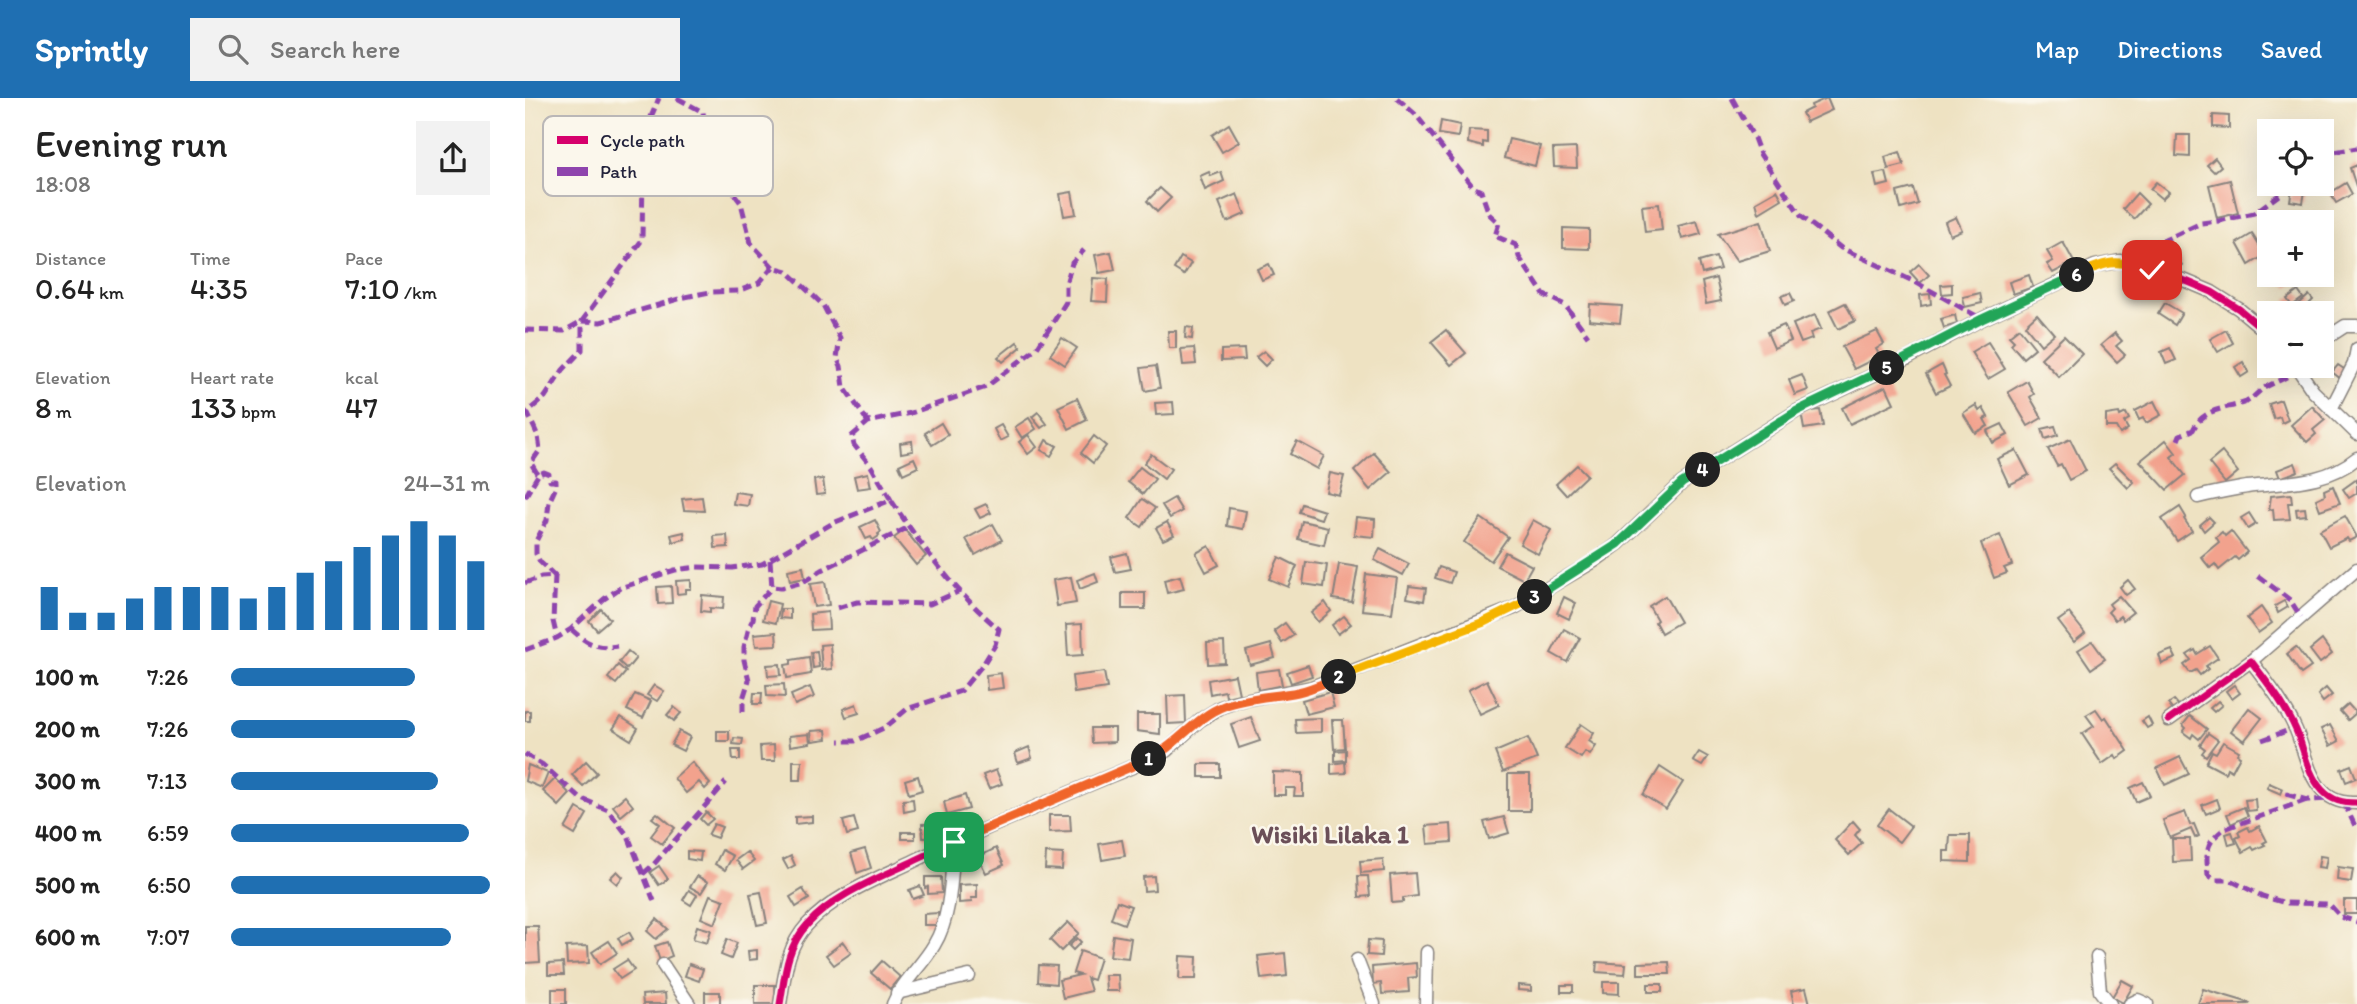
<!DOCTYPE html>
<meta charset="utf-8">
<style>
body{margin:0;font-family:Itim,sans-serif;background:#f2f2f2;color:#222;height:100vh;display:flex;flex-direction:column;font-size:26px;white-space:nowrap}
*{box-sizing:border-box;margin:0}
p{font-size:23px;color:#767676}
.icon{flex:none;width:38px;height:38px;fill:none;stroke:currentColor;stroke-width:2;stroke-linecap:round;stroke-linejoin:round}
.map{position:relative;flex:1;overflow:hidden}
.panel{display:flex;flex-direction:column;background:#fff;width:525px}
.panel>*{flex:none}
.fabs{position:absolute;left:1732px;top:21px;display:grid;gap:14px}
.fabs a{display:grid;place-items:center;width:77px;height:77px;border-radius:0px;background:#fff;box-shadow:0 7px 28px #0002;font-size:35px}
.pin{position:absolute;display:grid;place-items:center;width:60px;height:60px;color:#fff;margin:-30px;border-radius:14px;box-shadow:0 4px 10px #0006}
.km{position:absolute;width:35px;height:35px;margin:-18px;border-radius:50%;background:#222;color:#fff;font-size:19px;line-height:35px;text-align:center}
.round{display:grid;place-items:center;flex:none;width:74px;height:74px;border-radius:0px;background:#f2f2f2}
.overview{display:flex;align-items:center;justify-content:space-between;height:119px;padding:0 35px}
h1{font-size:38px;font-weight:600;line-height:52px}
.stats{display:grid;grid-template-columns:repeat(3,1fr);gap:10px;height:119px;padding:7px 35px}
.stats div{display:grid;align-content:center}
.stats b{font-size:30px;font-weight:600}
.stats small{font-size:19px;font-weight:400}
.stats p{font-size:19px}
.chart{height:196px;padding:14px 35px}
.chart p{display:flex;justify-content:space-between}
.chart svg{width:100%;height:126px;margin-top:7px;stroke:#1f6fb2;stroke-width:6}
ul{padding:0 35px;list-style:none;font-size:23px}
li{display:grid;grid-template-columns:112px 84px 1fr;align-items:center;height:52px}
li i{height:18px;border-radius:9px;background:#1f6fb2}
header{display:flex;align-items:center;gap:42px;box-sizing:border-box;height:98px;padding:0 35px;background:#1f6fb2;color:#fff}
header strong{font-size:33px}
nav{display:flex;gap:38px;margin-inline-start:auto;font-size:24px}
.search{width:490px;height:63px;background:#f2f2f2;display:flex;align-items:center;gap:18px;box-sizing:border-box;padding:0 24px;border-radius:0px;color:#767676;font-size:26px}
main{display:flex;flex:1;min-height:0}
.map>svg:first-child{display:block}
.building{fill:#f2a28d}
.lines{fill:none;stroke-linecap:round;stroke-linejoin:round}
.minor-casing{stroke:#88827e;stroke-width:15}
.minor{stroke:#fff;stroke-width:12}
.quiet{stroke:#8e44ad;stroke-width:5;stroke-dasharray:10 5;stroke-linecap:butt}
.cycleway-casing{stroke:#fbf7ec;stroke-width:11}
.cycleway{stroke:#d6006c;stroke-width:7}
.split-1-casing{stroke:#fff;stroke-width:14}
.split-2-casing{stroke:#fff;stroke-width:14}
.split-3-casing{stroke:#fff;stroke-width:14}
.split-4-casing{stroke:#fff;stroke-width:14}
.split-5-casing{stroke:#fff;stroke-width:14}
.split-6-casing{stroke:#fff;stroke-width:14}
.split-7-casing{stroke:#fff;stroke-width:14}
.split-1{stroke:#f0652b;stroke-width:9}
.split-2{stroke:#f0652b;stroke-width:9}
.split-3{stroke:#f5b400;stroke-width:9}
.split-4{stroke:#22a559;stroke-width:9}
.split-5{stroke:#22a559;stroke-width:9}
.split-6{stroke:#22a559;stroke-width:9}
.split-7{stroke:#f5b400;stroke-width:9}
.labels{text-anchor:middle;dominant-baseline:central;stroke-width:5;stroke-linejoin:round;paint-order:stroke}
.quarter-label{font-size:26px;font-weight:bold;fill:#6b4f58;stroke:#fbf7ec}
.key{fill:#fbf7ec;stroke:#bab7b7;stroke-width:2}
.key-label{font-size:19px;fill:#22223b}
</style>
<header>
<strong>Sprintly</strong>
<div class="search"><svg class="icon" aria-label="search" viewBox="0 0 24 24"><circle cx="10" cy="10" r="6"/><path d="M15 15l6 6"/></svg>Search here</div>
<nav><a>Map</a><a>Directions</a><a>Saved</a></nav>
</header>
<main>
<section class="panel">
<div class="overview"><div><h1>Evening run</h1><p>18:08</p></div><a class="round"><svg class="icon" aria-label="share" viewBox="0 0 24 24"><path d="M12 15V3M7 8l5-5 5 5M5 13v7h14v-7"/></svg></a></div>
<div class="stats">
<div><p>Distance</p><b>0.64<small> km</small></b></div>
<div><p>Time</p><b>4:35</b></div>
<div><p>Pace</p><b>7:10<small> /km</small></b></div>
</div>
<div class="stats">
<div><p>Elevation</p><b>8<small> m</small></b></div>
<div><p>Heart rate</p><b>133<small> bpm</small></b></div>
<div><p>kcal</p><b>47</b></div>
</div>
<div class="chart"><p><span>Elevation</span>24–31 m</p>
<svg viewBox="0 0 160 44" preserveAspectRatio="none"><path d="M5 44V29M15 44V38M25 44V38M35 44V33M45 44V29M55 44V29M65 44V29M75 44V33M85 44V29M95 44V24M105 44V20M115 44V15M125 44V11M135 44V6M145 44V11M155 44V20"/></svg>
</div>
<ul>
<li><b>100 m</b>7:26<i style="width:71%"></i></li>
<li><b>200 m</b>7:26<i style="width:71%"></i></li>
<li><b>300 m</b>7:13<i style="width:80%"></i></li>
<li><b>400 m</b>6:59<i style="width:92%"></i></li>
<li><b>500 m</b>6:50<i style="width:100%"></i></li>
<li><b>600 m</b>7:07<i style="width:85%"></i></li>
</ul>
</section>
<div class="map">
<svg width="1832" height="906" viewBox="0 0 1832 906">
<rect width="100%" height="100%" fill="#fbf7ec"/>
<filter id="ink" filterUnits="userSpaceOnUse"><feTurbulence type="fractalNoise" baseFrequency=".0143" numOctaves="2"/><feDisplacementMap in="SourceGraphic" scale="14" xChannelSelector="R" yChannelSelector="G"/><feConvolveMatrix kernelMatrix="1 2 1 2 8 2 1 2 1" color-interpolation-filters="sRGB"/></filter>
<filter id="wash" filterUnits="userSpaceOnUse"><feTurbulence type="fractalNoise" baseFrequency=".00686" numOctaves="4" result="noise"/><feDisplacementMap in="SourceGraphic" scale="28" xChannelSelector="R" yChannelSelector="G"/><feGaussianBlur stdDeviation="1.57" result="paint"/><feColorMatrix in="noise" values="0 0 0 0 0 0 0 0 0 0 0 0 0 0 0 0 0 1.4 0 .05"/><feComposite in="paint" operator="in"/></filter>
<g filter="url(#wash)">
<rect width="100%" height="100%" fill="#eee2c2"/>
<g id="blocks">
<g class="building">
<polygon points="1302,0 1307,12 1281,24 1277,15 1287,10 1286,7"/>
<polygon points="1688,17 1704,18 1704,30 1688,29"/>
<polygon points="916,23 935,27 933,39 914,36"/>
<polygon points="704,26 714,44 697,54 687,37"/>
<polygon points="944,32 962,33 962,45 958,44 958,49 943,45"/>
<polygon points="1652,37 1665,37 1665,59 1651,58"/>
<polygon points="984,41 1015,48 1010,68 979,60"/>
<polygon points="1051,50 1052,70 1029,69 1028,51"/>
<polygon points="1375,54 1379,67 1363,71 1360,59"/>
<polygon points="1690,60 1696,68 1689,74 1682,67"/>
<polygon points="1832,67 1832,88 1831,88 1825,70"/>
<polygon points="684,74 686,78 696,74 699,83 680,92 675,78"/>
<polygon points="1361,74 1364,86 1352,89 1349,76"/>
<polygon points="1705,82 1713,115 1692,120 1684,87"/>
<polygon points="1631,84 1644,94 1637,101 1625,91"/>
<polygon points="1821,85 1827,96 1811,105 1805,95"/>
<polygon points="635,90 646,100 632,114 622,103"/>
<polygon points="1388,90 1393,106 1376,111 1372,94"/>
<polygon points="1767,91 1780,93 1778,105 1765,103"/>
<polygon points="1252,92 1257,101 1234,115 1231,104"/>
<polygon points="547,94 551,116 539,118 535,96"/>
<polygon points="1612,95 1623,106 1609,121 1598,111"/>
<polygon points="712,96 720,116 702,124 694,104"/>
<polygon points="1134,106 1137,132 1120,134 1117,108"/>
<polygon points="1431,119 1437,132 1425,137 1420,124"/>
<polygon points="1172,123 1176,136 1157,141 1153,128"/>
<polygon points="1236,123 1245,153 1212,163 1193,136"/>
<polygon points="1038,130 1064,131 1064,151 1038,150"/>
<polygon points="1727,136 1740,157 1724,167 1712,145"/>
<polygon points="1538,144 1549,164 1528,175 1522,166 1528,163 1522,153"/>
<polygon points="586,154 590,172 574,175 570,157"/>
<polygon points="1650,155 1657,167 1641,176 1634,165"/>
<polygon points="656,159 666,165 659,177 649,171"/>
<polygon points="1191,159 1195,171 1177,176 1174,164"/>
<polygon points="744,166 749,177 737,182 732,171"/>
<polygon points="1394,166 1404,177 1395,185 1385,174"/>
<polygon points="1504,177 1508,189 1488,196 1484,184"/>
<polygon points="1758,177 1762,177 1768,184 1763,189 1755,179"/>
<polygon points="568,180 583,181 582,204 566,203"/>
<polygon points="1191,180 1196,203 1181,206 1177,184"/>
<polygon points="1427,186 1427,195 1417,196 1416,187"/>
<polygon points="1773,193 1778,200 1767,208 1762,201"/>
<polygon points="1265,195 1269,203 1260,207 1256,198"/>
<polygon points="1455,195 1457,205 1440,209 1438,199"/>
<polygon points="1405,196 1406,206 1396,208 1395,197"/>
<polygon points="1784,197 1788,202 1778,212 1773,207"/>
<polygon points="1320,205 1330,223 1313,231 1304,213"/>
<polygon points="1640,205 1657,215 1650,227 1633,216"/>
<polygon points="1065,206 1097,208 1095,225 1064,222"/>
<polygon points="1512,216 1529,236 1516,247 1500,227"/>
<polygon points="1290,217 1296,231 1285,235 1287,241 1276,245 1268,226"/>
<polygon points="1430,217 1432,226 1419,230 1416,221"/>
<polygon points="1259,227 1266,243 1249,250 1242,234"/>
<polygon points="661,229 668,230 667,241 660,240"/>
<polygon points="1494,230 1510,250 1498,260 1486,246 1489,243 1484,238"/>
<polygon points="921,232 941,255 926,267 906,244"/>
<polygon points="1701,232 1708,245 1693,254 1685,241"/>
<polygon points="643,233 651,233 651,250 644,250"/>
<polygon points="1352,233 1359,246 1351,251 1355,258 1329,271 1317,249"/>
<polygon points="1590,235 1597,243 1591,248 1600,257 1592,264 1576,247"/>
<polygon points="1539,238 1557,256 1534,279 1516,260"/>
<polygon points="537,240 552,250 540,267 525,257"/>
<polygon points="492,244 496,249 478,264 473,259"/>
<polygon points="1463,244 1480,271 1463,281 1446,254"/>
<polygon points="669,250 671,266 658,267 656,251"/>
<polygon points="1645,250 1651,262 1641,266 1636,254"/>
<polygon points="719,251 720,262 696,263 696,252"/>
<polygon points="739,253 747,261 740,268 731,259"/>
<polygon points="1718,264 1724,274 1716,279 1710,269"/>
<polygon points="1417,267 1421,276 1419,277 1425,288 1411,295 1401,276"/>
<polygon points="1813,267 1822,273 1816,281 1807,274"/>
<polygon points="631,268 635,290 620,293 616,270"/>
<polygon points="1277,277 1283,292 1270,297 1264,282"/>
<polygon points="1502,283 1509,296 1505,299 1517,320 1503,328 1483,294"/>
<polygon points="1361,288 1369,305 1325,326 1317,310"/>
<polygon points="552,300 562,322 544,331 533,309"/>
<polygon points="1756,302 1763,322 1757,325 1755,319 1749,321 1744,306"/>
<polygon points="1629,303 1636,317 1621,325 1618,320 1614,322 1610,313"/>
<polygon points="648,304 649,316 631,317 630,305"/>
<polygon points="1451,307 1454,313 1458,310 1463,319 1459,321 1463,328 1450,335 1438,315"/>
<polygon points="1787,308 1800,322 1788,332 1791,336 1782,344 1766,327"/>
<polygon points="1295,312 1298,328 1279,331 1276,314"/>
<polygon points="513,314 522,326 516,330 507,319"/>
<polygon points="1594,315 1595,318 1601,315 1604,321 1599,324 1603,331 1595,336 1591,329 1581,329 1581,317"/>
<polygon points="504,320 511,331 497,340 490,329"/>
<polygon points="416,325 423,337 407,347 400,335"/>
<polygon points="1477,326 1483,337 1468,345 1462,333"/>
<polygon points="476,327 483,339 475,343 469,331"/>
<polygon points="1530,328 1533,337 1520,341 1517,331"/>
<polygon points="503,337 512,349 503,356 494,344"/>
<polygon points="569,338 581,348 568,365 556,355"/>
<polygon points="1545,341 1561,373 1544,382 1536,366 1532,368 1523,351"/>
<polygon points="521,342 532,348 526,358 516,352"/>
<polygon points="1641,342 1651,355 1646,359 1660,377 1642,392 1615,363"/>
<polygon points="387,343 388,353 376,355 375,345"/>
<polygon points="772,343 799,358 792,371 765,356"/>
<polygon points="1491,352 1504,377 1484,387 1472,361"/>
<polygon points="1697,354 1713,374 1700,385 1684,365"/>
<polygon points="849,355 866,374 845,392 829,373"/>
<polygon points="626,356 646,371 639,381 619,365"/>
<polygon points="389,360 393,369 378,376 374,367"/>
<polygon points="1590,365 1609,384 1603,390 1584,370"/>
<polygon points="1770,365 1773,373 1755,380 1752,372"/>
<polygon points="1052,367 1062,377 1041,397 1031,386"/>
<polygon points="615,369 630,381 618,396 603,384"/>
<polygon points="343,375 346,389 332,391 329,378"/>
<polygon points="805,375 819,378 814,397 801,394"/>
<polygon points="298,381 300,396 291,397 289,382"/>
<polygon points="1832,381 1832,395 1824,400 1818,391"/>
<polygon points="1808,388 1815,405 1795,412 1791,401 1800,397 1799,392"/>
<polygon points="210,394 225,396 223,408 208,406"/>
<polygon points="1766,396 1767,405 1763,405 1765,421 1749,422 1748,411 1744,412 1746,398"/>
<polygon points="177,399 179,413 159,412 157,401"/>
<polygon points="649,400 657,413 645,420 637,407"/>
<polygon points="617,401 630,410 617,429 604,420"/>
<polygon points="461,406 466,415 455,420 450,411"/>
<polygon points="777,406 799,413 796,421 774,414"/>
<polygon points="1655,409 1661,419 1659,421 1667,433 1652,443 1637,421"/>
<polygon points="704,410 721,413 718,431 702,428"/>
<polygon points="1780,410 1781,417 1772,418 1771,411"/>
<polygon points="1724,415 1731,426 1723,431 1716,420"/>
<polygon points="1820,418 1832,439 1824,443 1822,440 1804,449 1795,432"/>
<polygon points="831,419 850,421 849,439 829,437"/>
<polygon points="1684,419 1689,424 1679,433 1675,427"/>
<polygon points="956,420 983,439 966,463 939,444"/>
<polygon points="350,422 356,434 353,436 354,438 348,442 346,439 341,441 335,429"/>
<polygon points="1008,422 1026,432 1013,456 995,446"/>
<polygon points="777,423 803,429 799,447 773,441"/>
<polygon points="642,424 649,437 638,442 631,430"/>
<polygon points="468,426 477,442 450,457 441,441"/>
<polygon points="380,432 401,458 391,467 369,440"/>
<polygon points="1706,433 1722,454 1713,462 1710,459 1694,472 1690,466 1685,470 1676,459 1694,444 1691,439 1697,434 1700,438"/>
<polygon points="159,434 160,441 148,444 146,437"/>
<polygon points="202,437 203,449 190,450 189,438"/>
<polygon points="1475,437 1487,467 1479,470 1482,475 1469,480 1456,445"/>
<polygon points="684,448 694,467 681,474 671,455"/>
<polygon points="855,451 884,466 878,477 849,462"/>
<polygon points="980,454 1007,468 999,482 972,468"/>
<polygon points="602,455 606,471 590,474 586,459"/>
<polygon points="754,459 772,468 763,489 744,481"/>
<polygon points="781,464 802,467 799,489 778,486"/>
<polygon points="814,466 833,469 827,504 808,501"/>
<polygon points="278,469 280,480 265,483 263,472"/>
<polygon points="914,469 929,474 925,485 910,480"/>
<polygon points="570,475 573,484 555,491 552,482"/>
<polygon points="841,476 872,480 867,515 837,512"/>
<polygon points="655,478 659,491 642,495 639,482"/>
<polygon points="546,479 551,505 532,508 528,482"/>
<polygon points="166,482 166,491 161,491 161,495 152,496 151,483"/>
<polygon points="1603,482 1610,491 1601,497 1595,489"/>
<polygon points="300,484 304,507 289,509 285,486"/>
<polygon points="146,488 147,505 133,506 132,489"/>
<polygon points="884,488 901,490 899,503 882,500"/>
<rect x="597" y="495" width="23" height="16"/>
<polygon points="177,497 199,499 198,511 185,510 185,514 176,513"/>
<polygon points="1140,498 1155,524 1136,535 1130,524 1132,522 1124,508"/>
<polygon points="1594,498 1608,514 1598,522 1595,518 1590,522 1583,514 1587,510 1584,506"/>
<polygon points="1039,499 1051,505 1044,521 1032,515"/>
<polygon points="243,503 255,506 251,525 238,522"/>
<polygon points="1759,503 1763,509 1753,515 1750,508"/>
<polygon points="800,504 806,513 793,524 786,515"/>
<polygon points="1736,509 1747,525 1733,535 1722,520"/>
<polygon points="76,511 85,521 72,532 64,523"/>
<polygon points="256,511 265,511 265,521 255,520"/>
<polygon points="303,514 304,531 286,532 285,516"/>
<polygon points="1544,515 1560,535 1549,544 1533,523"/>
<polygon points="819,518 826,526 813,536 807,527"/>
<polygon points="760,525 769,537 757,545 749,533"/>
<polygon points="557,526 558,557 543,558 541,527"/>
<polygon points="1039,531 1055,540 1042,564 1026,555"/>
<polygon points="251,534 252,547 231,548 229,536"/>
<polygon points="1797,542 1807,556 1795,565 1785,552"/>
<polygon points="1567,543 1580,561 1566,571 1553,552"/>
<polygon points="699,544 700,565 683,566 682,545"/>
<polygon points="305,546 307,571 297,572 295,547"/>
<polygon points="746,546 750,560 725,567 721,553"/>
<polygon points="1685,548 1693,560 1681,568 1683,571 1675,577 1671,572 1665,575 1659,567 1666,562 1662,557 1670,552 1672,556"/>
<polygon points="1771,549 1786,569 1776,576 1762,556"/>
<polygon points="1647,552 1651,560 1637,566 1634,557"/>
<polygon points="103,553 111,560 102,571 94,564"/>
<polygon points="292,553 294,569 288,570 286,554"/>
<polygon points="284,559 286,576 262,580 260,567 266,566 266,562"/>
<polygon points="255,566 256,577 243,578 242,567"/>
<polygon points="93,567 101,574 91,586 83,580"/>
<polygon points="783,567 787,578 766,585 762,574"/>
<polygon points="754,571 758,592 753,592 753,588 733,592 731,574"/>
<polygon points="579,574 582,590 549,595 547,578"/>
<polygon points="476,575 478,590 462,592 461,577"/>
<polygon points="710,577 714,596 701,599 700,593 685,596 683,582"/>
<polygon points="962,582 974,607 955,616 943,592"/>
<polygon points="259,586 260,599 242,598 241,587"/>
<polygon points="129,587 139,593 132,603 122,597"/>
<polygon points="1709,587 1715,595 1707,601 1701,593"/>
<polygon points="285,589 289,599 270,607 266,597"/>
<polygon points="1801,590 1807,597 1798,604 1793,597"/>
<polygon points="805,594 809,609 781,616 777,602"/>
<polygon points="229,595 237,595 236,606 228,606"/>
<polygon points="110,596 126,603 118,620 102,612"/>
<polygon points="660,597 661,625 643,626 642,598"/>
<polygon points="1649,602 1655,609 1649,614 1643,606"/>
<polygon points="1693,603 1697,607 1689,614 1685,610"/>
<polygon points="331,606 334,615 321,619 318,611"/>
<polygon points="1823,606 1831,615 1823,622 1815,613"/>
<polygon points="149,609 156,615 149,623 142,617"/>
<polygon points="1724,610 1737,620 1719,643 1706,633"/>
<polygon points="1571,611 1578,621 1581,619 1603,653 1592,661 1590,657 1577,666 1557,636 1569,628 1561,617"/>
<rect x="0" y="613" width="5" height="10"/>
<polygon points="612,616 635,616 635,636 612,633"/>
<polygon points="1665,618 1682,631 1674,641 1668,636 1666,640 1658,634 1661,630 1658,627"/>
<polygon points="96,619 113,630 106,642 88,631"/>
<polygon points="726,619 735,643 714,650 706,626"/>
<polygon points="1623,619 1627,627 1622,630 1617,623"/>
<polygon points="796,620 796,634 771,635 770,621"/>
<polygon points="807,622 818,622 820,650 809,651"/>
<polygon points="1056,626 1069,635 1064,643 1071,648 1065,657 1060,654 1056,660 1040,650"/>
<polygon points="1805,627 1814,643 1805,648 1796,631"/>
<polygon points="566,630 590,630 590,644 567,645"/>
<polygon points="301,632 302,641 287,643 286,633"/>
<polygon points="154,633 165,639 158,653 146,647"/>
<rect x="192" y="633" width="12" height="10"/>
<polygon points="1683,635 1693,642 1681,658 1677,655 1680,651 1675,647"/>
<polygon points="284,636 285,645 265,648 264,638"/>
<polygon points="209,640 218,641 217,647 208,646"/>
<polygon points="1003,640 1012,661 978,674 970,654"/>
<polygon points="1698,644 1714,653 1712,656 1715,658 1707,673 1702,670 1700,675 1681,665 1687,653 1691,655"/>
<polygon points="249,647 250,663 236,663 235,648"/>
<polygon points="504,649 507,660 493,665 490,655"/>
<polygon points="207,652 215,652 215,662 208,662"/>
<polygon points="821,652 821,662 810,663 810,653"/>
<polygon points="1174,654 1183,659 1177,668 1168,663"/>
<polygon points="1655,659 1664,676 1640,687 1632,670"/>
<polygon points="61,663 72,675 58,688 47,677"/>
<polygon points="268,663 277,663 276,682 268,682"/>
<polygon points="167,664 185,686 180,691 174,684 161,695 149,680"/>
<polygon points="820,664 821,675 806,676 806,666"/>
<rect x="674" y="666" width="21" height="13"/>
<polygon points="3,667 23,675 17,690 0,683"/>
<polygon points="1826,667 1831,680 1821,684 1816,671"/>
<polygon points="1135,669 1158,684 1141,711 1118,697"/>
<polygon points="471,672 477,686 464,691 458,677"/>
<polygon points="748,674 778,675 778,698 769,698 770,690 760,690 760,697 748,697"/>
<rect x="983" y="676" width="22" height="37"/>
<polygon points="393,678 397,692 384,696 380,682"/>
<polygon points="30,681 45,696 34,708 18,693"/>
<polygon points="1618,684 1625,698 1611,704 1605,690"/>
<polygon points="1744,685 1758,691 1756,696 1742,690"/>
<polygon points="440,697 444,711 422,717 419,704"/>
<polygon points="100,698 108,708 96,718 88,708"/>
<polygon points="388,701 389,712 379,714 378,702"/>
<polygon points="1692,701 1695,710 1681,716 1677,707"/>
<polygon points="1730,701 1731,712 1722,713 1720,702"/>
<polygon points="1719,709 1723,718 1706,726 1702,716"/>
<polygon points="52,710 62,716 50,737 40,731"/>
<polygon points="1364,711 1386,728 1374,744 1352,727"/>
<polygon points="181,714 188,721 181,727 175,721"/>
<polygon points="1660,714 1665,727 1669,726 1674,738 1670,740 1666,731 1645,740 1638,722"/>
<polygon points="132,715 150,730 137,746 126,738 135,726 127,720"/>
<polygon points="524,717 545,717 546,733 524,734"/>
<polygon points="287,718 287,724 270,726 270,719"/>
<polygon points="979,719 984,735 964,741 959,724"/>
<polygon points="329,720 333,734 322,737 318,723"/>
<polygon points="1328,723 1335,731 1330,737 1337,745 1324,757 1310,742"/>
<polygon points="417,725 417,739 398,740 397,726"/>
<polygon points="189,726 197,729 192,740 183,737"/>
<polygon points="926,726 927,744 903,746 901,728"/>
<polygon points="1734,728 1742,743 1738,745 1740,747 1729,752 1727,749 1718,754 1711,740 1715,738 1713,734 1723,729 1725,733"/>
<rect x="377" y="734" width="13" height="7"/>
<polygon points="1707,734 1711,745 1704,747 1701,736"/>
<polygon points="1425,737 1445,737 1445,764 1419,763 1419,753 1424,753"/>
<polygon points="1647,741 1665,741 1666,763 1648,764"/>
<polygon points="597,742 600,758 577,762 574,746"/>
<polygon points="471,750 479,767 461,775 453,759"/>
<polygon points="340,751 346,770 332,775 326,755"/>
<polygon points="197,752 208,758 200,772 190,766"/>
<polygon points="162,753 176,754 175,763 162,761"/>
<polygon points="222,754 229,763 218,771 211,762"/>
<polygon points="521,755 538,756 537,772 520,771"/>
<polygon points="266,758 270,767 263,771 258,762"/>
<polygon points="1795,758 1802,759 1800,770 1793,769"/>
<polygon points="858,761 859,773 836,775 835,763"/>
<polygon points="134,768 143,781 134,787 125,774"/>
<polygon points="1813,769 1828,771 1826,784 1812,782"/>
<polygon points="92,773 98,779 92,786 85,780"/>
<polygon points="890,775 892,798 878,800 878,804 867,805 865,777"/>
<polygon points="172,778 183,784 176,795 165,789"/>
<polygon points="629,778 630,792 619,793 618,779"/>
<polygon points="833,778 843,778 845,798 834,799"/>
<polygon points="400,779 416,779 417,795 403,796 403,789 400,790"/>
<polygon points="452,786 452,800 446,800 447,804 434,805 434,787"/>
<polygon points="395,788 399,797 388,801 384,792"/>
<polygon points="278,791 284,801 271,809 265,799"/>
<polygon points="164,792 172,797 166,807 158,802"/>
<polygon points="236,794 242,825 232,827 225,796"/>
<polygon points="185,797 199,802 190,826 176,820"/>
<rect x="1819" y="802" width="13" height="14"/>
<polygon points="592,803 606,808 599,826 586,821"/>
<polygon points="413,815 414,827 399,827 399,816"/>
<polygon points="132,821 143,831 131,841 122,833"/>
<polygon points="543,824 554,835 536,853 525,842"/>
<polygon points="0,828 13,828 15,864 0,865"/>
<polygon points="172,828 186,832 182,845 168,841"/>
<polygon points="104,834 108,841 97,847 93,840"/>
<polygon points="588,837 606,840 603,860 585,858"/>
<polygon points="552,840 556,844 548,852 544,848"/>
<polygon points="202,841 212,845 206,861 196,857"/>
<polygon points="843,842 857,843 856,858 842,857"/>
<polygon points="84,843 92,855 75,866 67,854"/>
<polygon points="142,844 147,858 135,863 130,848"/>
<polygon points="318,844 326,855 309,867 301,857"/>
<polygon points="63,848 64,865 42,866 41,849"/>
<polygon points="232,852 232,861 224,862 223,853"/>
<polygon points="555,853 575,860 568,882 562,880 566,893 538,900 534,882 555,877 548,875"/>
<polygon points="760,855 762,878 736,881 733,858"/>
<polygon points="655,858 672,859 671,881 654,881"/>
<polygon points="102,862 109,872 95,881 88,871"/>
<polygon points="357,863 375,879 365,891 346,875"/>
<polygon points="1072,864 1101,866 1100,876 1071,874"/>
<polygon points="1144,864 1145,876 1113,876 1113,865"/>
<polygon points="38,865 39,877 23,877 23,866"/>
<polygon points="891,865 892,879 883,880 884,894 857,896 856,885 848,886 847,869"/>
<polygon points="164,866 178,871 174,883 160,878"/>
<polygon points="514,867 532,868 531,886 513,884"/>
<polygon points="580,877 593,877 594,893 581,893"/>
<polygon points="1597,882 1608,888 1598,905 1587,899"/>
<polygon points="1078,884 1094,884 1094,896 1078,895"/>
<rect x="1123" y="886" width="14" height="8"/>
<polygon points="230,887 250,887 251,906 230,906"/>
<polygon points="993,887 1006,888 1006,893 993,892"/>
<rect x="1036" y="887" width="12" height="7"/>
<polygon points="1281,890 1285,906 1269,906 1266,893"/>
<rect x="27" y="891" width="14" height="15"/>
<polygon points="1678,891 1725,905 1724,906 1673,906"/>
<rect x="180" y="894" width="15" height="12"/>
<polygon points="140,895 141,906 118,906 117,897"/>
</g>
</g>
</g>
<g filter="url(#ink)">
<use href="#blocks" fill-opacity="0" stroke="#88827e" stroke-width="2"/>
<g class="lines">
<g class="minor-casing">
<g id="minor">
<polyline points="1797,243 1820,228 1832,228"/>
<polyline points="1771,268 1788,293 1832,336"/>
<polyline points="1806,311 1829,266 1832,251"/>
<path d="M 1673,399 C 1689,395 1706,392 1722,389 C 1761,384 1800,386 1832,360"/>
<polyline points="1726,563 1832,471"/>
<path d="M 1644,622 L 1726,563 C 1742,584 1760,607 1771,632 C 1779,651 1783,677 1797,692 C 1807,703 1818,705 1832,705"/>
<polyline points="1572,859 1575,893 1585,906"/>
<polyline points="832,862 849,906"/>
<polyline points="138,867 164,906"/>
<polyline points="372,895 444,878"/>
<path d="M 255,906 C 260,877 261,850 282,827 C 310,796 354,780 391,762 C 468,726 547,694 626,661 L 641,653 L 675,622 L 696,609 L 714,603 L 787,589 L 989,510 L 1071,462 L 1093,446 L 1157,385 L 1272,313 L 1376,264 L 1457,221 L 1570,168 L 1595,163 L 1661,183 L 1687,194 L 1714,211 L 1745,237"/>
<path d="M 368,906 C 377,884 397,868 409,847 C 427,817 426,778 429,744"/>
<polyline points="901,906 902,854"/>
<polyline points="1605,906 1613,902 1622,906"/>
</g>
</g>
<use href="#minor" class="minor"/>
<g class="quiet">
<polyline points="152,0 178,14 181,36 193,48 204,89 216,105 226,145 248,169 262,173 298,207 315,240 312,260 316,268 319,289 343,324"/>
<polyline points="872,0 891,17 948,89 956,93 964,116 974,125 970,138 991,147 994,159 1019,197 1040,207 1063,238"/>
<polyline points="1207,0 1229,40 1235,56 1276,118 1316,150 1390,184 1457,221"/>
<polyline points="1797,59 1804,55 1832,50"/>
<polyline points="1595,163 1676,125 1694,123 1729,115 1769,86"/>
<polyline points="0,232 39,233 57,223 76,224 160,199 185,194 214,193 234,185 248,169"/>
<path d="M 1653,342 L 1655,337 L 1668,332 C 1679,309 1700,312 1721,304 C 1728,301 1732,294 1739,290 C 1751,283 1761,281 1774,271"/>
<polyline points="0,399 13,377"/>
<polyline points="366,402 346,368 329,347 327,338 343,324 386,315 461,289 512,250 541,204 541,186 547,165 559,152"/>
<polyline points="245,462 247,489 256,490 278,484 297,472 384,429"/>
<polyline points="30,478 28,523 32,540"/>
<polyline points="1733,478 1765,502 1776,519"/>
<polyline points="0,485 16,479 30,478 15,464 11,456 11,443 22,422 24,404 31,389 31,383 25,383 24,376 19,374 13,377 6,365 15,352 13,338 2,314 20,299 38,272 57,252 57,223 117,142 118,74 124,51 126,19 134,0"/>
<polyline points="312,510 332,504 405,506 435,493"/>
<path d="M 46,531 C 61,545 71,551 92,548"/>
<path d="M 0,552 L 32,540 L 46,531 L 79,501 L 95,490 L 150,472 L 172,469 L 207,470 L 237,466 L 308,425 L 366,402 C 397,449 431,495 474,531 L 470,547 L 459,565 L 436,593 L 382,611 L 361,629 L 330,643 L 314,643"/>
<polyline points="218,614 218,601 224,582 219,562 219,549 224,529 228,521 230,508 247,489"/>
<polyline points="1737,642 1770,630"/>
<polyline points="0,656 18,667 55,700 83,712 103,738 129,803"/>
<polyline points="1761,696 1782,702 1809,701"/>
<path d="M 1782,702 L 1699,731 C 1680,746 1681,753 1683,777 L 1691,782 L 1705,782 L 1737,798 L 1761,805 L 1804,806 L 1816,819 L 1832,824"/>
<polyline points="1819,705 1832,732"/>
<polyline points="118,776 129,766 201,684"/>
</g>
<g class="cycleway-casing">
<g id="cycleway">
<path d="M 1644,622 L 1726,563 C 1742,584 1760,607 1771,632 C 1779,651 1783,677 1797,692 C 1807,703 1818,705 1832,705"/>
<path d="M 255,906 C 260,877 261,850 282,827 C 310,796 354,780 391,762 C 468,726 547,694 626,661 L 641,653 L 675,622 L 696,609 L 714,603 L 787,589 L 989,510 L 1071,462 L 1093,446 L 1157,385 L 1272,313 L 1376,264 L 1457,221 L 1570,168 L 1595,163 L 1661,183 L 1687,194 L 1714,211 L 1745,237"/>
</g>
</g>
<use href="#cycleway" class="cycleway"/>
</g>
</g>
<g class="lines" filter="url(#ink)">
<g class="split-1-casing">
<polyline id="split-1" points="429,744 624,661"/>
</g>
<g class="split-2-casing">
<path id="split-2" d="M 624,661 C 652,648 670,619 699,608 C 722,599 748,599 773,594 C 787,591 801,584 814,579"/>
</g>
<g class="split-3-casing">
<polyline id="split-3" points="814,579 959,524 1010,499"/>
</g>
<g class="split-4-casing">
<polyline id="split-4" points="1010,499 1093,446 1157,385 1178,372"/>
</g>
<g class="split-5-casing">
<polyline id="split-5" points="1178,372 1272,313 1362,270"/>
</g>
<g class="split-6-casing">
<polyline id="split-6" points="1362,270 1457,221 1552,177"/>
</g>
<g class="split-7-casing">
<path id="split-7" d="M 1552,177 C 1584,162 1593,161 1627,172"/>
</g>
<use href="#split-1" class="split-1"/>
<use href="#split-2" class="split-2"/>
<use href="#split-3" class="split-3"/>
<use href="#split-4" class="split-4"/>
<use href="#split-5" class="split-5"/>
<use href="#split-6" class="split-6"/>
<use href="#split-7" class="split-7"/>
</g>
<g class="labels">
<g class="quarter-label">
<text x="805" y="736">Wisiki Lilaka 1</text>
</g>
</g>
<rect x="18" y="18" width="230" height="80" rx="10" class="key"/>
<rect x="32" y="38" width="31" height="8" fill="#d6006c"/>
<rect x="32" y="69" width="31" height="9" fill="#8e44ad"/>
<g class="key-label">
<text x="75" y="49">Cycle path</text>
<text x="75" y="80">Path</text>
</g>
</svg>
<div class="fabs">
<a><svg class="icon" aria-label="locate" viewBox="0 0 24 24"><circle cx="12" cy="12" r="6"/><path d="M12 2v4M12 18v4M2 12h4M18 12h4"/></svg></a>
<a>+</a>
<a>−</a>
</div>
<div class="pin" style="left:429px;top:744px;background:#1e9e55"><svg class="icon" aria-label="arrive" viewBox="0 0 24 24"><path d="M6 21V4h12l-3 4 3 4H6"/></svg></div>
<div class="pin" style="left:1627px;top:172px;background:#d93025"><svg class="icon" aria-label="check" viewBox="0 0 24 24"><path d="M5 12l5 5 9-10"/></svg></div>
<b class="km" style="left:624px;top:661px">1</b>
<b class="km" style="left:814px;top:579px">2</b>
<b class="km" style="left:1010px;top:499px">3</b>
<b class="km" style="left:1178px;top:372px">4</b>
<b class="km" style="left:1362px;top:270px">5</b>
<b class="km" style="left:1552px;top:177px">6</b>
</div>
</main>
